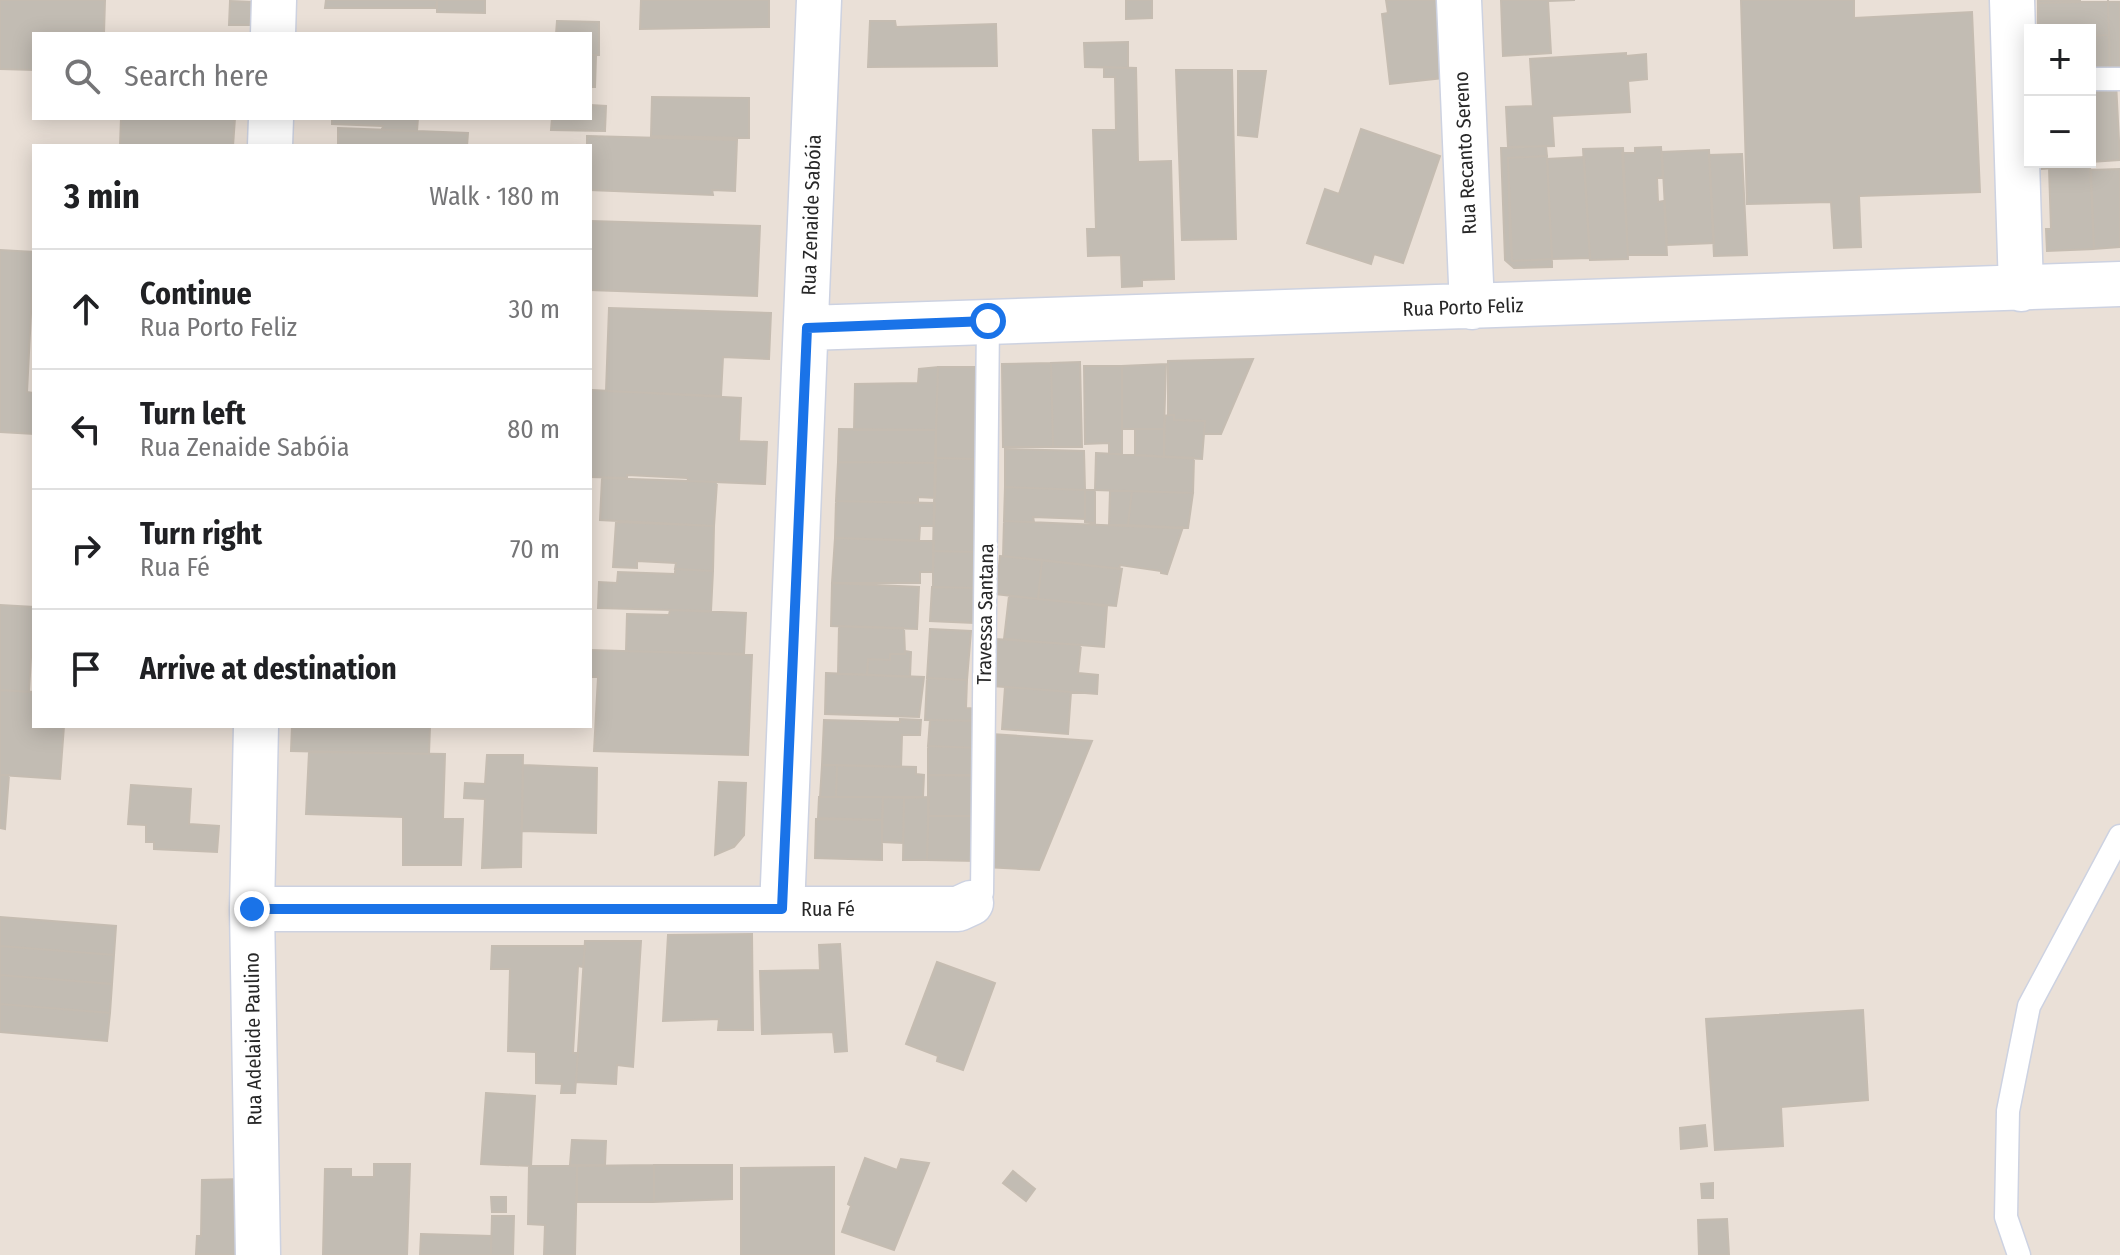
<!DOCTYPE html>
<html lang="en">
<head>
<meta charset="utf-8">
<style>
	:root { --surface:#fff; --page:#f2f2f2; --text:#202124; --muted:#757577; --line:#e0e0e0 }
	body { margin:0; font-family:"Fira Sans Condensed",sans-serif; background:var(--page); color:var(--text) }
	.controls { position:absolute; right:24px; top:24px; display:grid; overflow:hidden; border-radius:0px; box-shadow:0 4px 20px #0003 }
	.controls button { width:72px; height:72px; display:grid; place-items:center; padding:0; border:0; border-bottom:2px solid var(--line); background:var(--surface); color:var(--text); font:40px sans-serif }
	.stop { position:absolute; width:24px; height:24px; margin:-18px; border:6px solid #1a73e8; border-radius:50%; background:#fff }
	.stop.end { background:#1a73e8; border-color:#fff; box-shadow:0 2px 8px #0008 }
	.list { margin:0; padding:0; list-style:none }
	h2 { display:flex; justify-content:space-between; align-items:center; height:104px; margin:0; padding:0 32px; font-size:34px }
	h2 small { font-size:26px; font-weight:400; color:var(--muted) }
	.list li { display:grid; grid-template-columns:52px 1fr auto; gap:24px; align-items:center; box-sizing:border-box; height:120px; padding:0 32px; border-top:2px solid var(--line) }
	.list b { display:block; font-size:30px; white-space:nowrap }
	.list p { margin:0; font-size:26px; white-space:nowrap; color:var(--muted) }
	.list em { font-size:26px; font-style:normal; color:var(--muted) }
	.icon { flex:none; width:44px; height:44px; fill:none; stroke:currentColor; stroke-width:2; stroke-linecap:round; stroke-linejoin:round }
	.map { position:relative; flex:none; width:2120px; height:1255px; overflow:hidden }
	.search { position:absolute; background:var(--surface); box-shadow:0 4px 20px #0003; left:32px; top:32px; width:560px; height:88px; display:flex; align-items:center; gap:20px; box-sizing:border-box; padding:0 28px; border-radius:0px; color:var(--muted); font-size:30px }
	.panel { position:absolute; background:var(--surface); box-shadow:0 4px 20px #0003; left:32px; top:144px; width:560px; height:584px; border-radius:0px }
	.map>svg:first-child { display:block }
</style>
</head>
<body>
<div class="map">
<svg width="2120" height="1255" viewBox="0 0 2120 1255">
	<rect width="100%" height="100%" fill="#eae0d7"/>
	<path fill="#c2bcb3" stroke="#c5bcb1" stroke-width="2" d="M0,0H105L104,33L34,34V70L0,69Z
		M326,0H437L436,8H325Z
		M437,0H485V13L437,12Z
		M641,0H769V27L640,29Z
		M1126,0H1152V18L1126,19Z
		M1386,0H1443L1452,77L1390,84L1382,14L1388,13Z
		M1501,0H1575L1548,1L1551,53L1503,56Z
		M1741,0H1854V18L1972,12L1980,192L1859,196L1861,247L1834,248L1831,202L1747,204Z
		M2038,0H2080V2L2038,3Z
		M230,1L252,2L250,25H229Z
		M2108,1L2109,35L2090,36V30H2038V3Z
		M2108,1L2120,2V76L2110,71Z
		M557,21L599,22V55H590V34H556Z
		M870,21H895L896,27L996,24L997,66L868,67Z
		M2109,35L2110,71L2090,72V36Z
		M1128,42V68L1085,67L1084,43Z
		M1626,53V56L1646,54L1647,79L1628,81L1630,112L1552,116L1554,146L1508,147L1506,107L1533,106L1530,59Z
		M590,55H596L595,87H590Z
		M1104,67L1136,68L1138,162L1171,161L1174,279L1142,280V286L1122,287L1121,255L1088,256L1087,229H1096L1093,130H1116L1115,77H1104Z
		M1176,70H1232L1236,239L1182,240Z
		M1238,71H1266L1257,137L1238,135Z
		M2116,82L2120,160L2091,162L2090,83Z
		M652,97L749,98V138L651,136Z
		M590,105L606,106L605,131L551,130L552,118H590Z
		M121,118H235L233,146H120Z
		M332,118H418L417,131L382,130L383,126L332,124Z
		M338,128L468,133L467,146H338Z
		M1361,129L1440,156L1403,263L1374,254L1371,264L1307,243L1325,189L1339,194Z
		M2090,132L2092,165L2042,169V162H2090Z
		M587,136L737,140L735,191L712,190L713,195L590,190V146H587Z
		M1546,146L1547,156L1508,158L1510,237L1512,261L1552,259V267L1514,268L1505,260L1501,148Z
		M1661,147L1663,177L1657,178L1658,202L1664,201L1667,255H1628L1622,153H1635V148Z
		M1623,148L1628,259L1590,260L1583,149Z
		M1709,150L1714,243L1667,245L1662,152Z
		M1742,154L1747,255L1714,256L1709,155Z
		M1547,156L1552,259L1512,261L1508,158Z
		M1584,157L1590,258L1552,259L1547,159Z
		M2090,166L2094,249L2047,251L2046,229H2051L2049,168Z
		M2120,169V247L2094,249L2091,170Z
		M590,221L760,226L757,296L590,290Z
		M0,250L34,252V294H32L27,392L34,393V434L0,432Z
		M609,308L771,313L769,359L723,357L721,396L606,391Z
		M1253,359L1221,434H1204L1205,421L1174,420V415H1168V361Z
		M1080,362L1082,447H1053L1051,363Z
		M1051,363L1053,447H1003L1002,364Z
		M1166,364L1164,429H1122V366Z
		M1084,366H1122V454H1109V443L1085,444Z
		M938,367H979L977,459L935,458Z
		M938,367L936,430H854L855,384L918,383L919,369Z
		M592,390L741,398L739,441L767,442L765,484L689,481L687,478L627,475V478L590,477Z
		M1168,415H1174V420L1205,421L1202,459L1164,457L1165,416Z
		M839,429L936,430V463L838,462Z
		M1135,429H1164V457L1135,455Z
		M1005,449L1084,451L1085,490L1005,487Z
		M1096,453L1194,458L1193,493L1095,490Z
		M935,458L977,459L976,552L933,551Z
		M838,462L936,463L935,498L918,497V503L836,501Z
		M602,478L717,482L714,526L600,520Z
		M1005,487L1085,490V519L1033,517L1034,522L1004,521Z
		M1085,490H1095V523L1085,522Z
		M1110,491H1132L1128,525H1109Z
		M1132,491L1193,493L1188,528L1128,525Z
		M836,501L935,503L934,526H920L919,541L835,538Z
		M1004,521L1174,528L1183,527L1167,574L1161,573V571L1120,565L1119,569L1003,556Z
		M616,522L714,526L713,571L675,569L676,563L637,561V568L613,567Z
		M835,538L934,541L933,572H920V583H832Z
		M933,551L976,552L975,588L933,587Z
		M1000,556L1042,560L1038,599L996,594Z
		M1042,560L1122,569L1116,606L1038,599Z
		M675,569L713,571L711,611L598,608L599,582L617,583L618,572L675,574Z
		M832,583L919,587L917,629L831,626Z
		M932,587L975,588L974,623L930,621Z
		M1009,596L1107,606L1104,647L1004,639Z
		M0,605L34,607L29,692L0,690Z
		M670,610L746,613L744,654L626,651L627,614L669,615Z
		M839,626L904,628L905,654H890V660L868,659L867,675L838,674Z
		M930,629L971,631L967,680L927,678Z
		M995,639L1081,645L1078,673L1098,675L1097,694L993,686Z
		M590,650L752,655L748,755L594,751L598,677H590Z
		M905,651L911,652L910,677L867,675L868,659L890,660V654H905Z
		M826,673L924,677L919,717L825,714Z
		M927,678L967,680L966,708L980,709V721L925,720Z
		M1005,687L1071,692L1068,734L1002,729Z
		M0,690L34,692V726H64L60,779L0,775Z
		M900,719L921,720L920,735H902L901,767L822,765L824,720L900,722Z
		M930,720L980,721V748L928,746Z
		M292,726H430L429,754L291,751Z
		M991,734L1092,741L1039,870L985,867Z
		M928,746L980,748L979,775H928Z
		M309,752L445,754L443,819H463L461,865H403V817L306,814Z
		M487,755H523L521,867L482,868L485,799L464,798L465,783L485,784Z
		M523,765L597,768L596,833L522,831Z
		M822,765H837L836,797H820Z
		M837,765L916,767V774L924,775L923,797H836Z
		M0,775H9L5,829L0,828Z
		M928,775L978,776L977,816H928Z
		M719,782L746,783L744,835L734,847L715,855Z
		M131,785L191,789L189,824L219,826L217,852L154,849V842H146V825L128,824Z
		M819,797H883L882,820L818,818Z
		M883,797L904,798L903,843L882,842Z
		M929,797L927,860H903L904,798Z
		M928,816H977V861L927,860Z
		M816,819L882,820V860L815,858Z
		M0,917L116,926L114,955L0,946Z
		M752,934L753,1030H718L719,1019L663,1021L668,935Z
		M585,941H641L633,1067L617,1065L616,1084L576,1082Z
		M840,944L847,1051L835,1052L833,1032L762,1034L760,971L820,970L819,945Z
		M0,946L114,955L112,984L0,975Z
		M492,946H585L583,967L578,966L573,1053H578L575,1093H561L562,1084L536,1083V1052L508,1051L510,969H491Z
		M937,962L995,983L963,1070L937,1061L938,1056L906,1044Z
		M0,975L112,984L110,1013L0,1004Z
		M0,1004L110,1013L107,1041L0,1032Z
		M1863,1010L1868,1100L1781,1107L1783,1146L1715,1150L1706,1019Z
		M486,1093L535,1096L531,1166L481,1164Z
		M1705,1125L1707,1146L1681,1149L1680,1128Z
		M572,1140L606,1141L605,1165H570Z
		M865,1158L897,1170L901,1159L929,1163L894,1250L842,1232L851,1206L848,1204Z
		M374,1164H410L407,1255H323L325,1169H351V1177H374Z
		M654,1165V1202H577V1166Z
		M654,1165H732V1199L654,1202Z
		M529,1166H577L575,1255H544L545,1225L528,1224Z
		M834,1167V1255H741V1168Z
		M1013,1171L1035,1189L1026,1201L1003,1183Z
		M244,1179L242,1255L196,1254L197,1236H201L202,1180Z
		M1713,1183V1198H1702L1701,1184Z
		M491,1197H506V1212H492Z
		M492,1216H514L513,1255H491Z
		M1727,1219L1729,1255H1699L1698,1220Z
		M421,1234L491,1236V1255H420Z"/>
	<g fill="none" stroke-linecap="round" stroke-linejoin="round">
		<g stroke="#cdd2e1" stroke-width="25">
			<path id="lane" d="M2090,79H2120
				M971,903L982,893L988,321
				M2019,1255L2006,1217L2008,1111L2029,1006L2120,836"/>
		</g>
		<g stroke="#cdd2e1" stroke-width="47">
			<path id="street" d="M1459,0L1472,307
				M2012,0L2021,289
				M273,34L274,0
				M270,146L271,118
				M807,328L2120,284
				M256,726L252,909L258,1255
				M252,909H958L971,903
				M782,909L819,0"/>
		</g>
		<use href="#lane" stroke="#fff" stroke-width="22"/>
		<use href="#street" stroke="#fff" stroke-width="44"/>
	</g>
	<g fill="none" stroke-linecap="round" stroke-linejoin="round">
		<path stroke="#1a73e8" stroke-width="10" d="M252,909H782L807,328L988,321"/>
	</g>
	<g text-anchor="middle" dominant-baseline="central" stroke-width="8" stroke-linejoin="round" paint-order="stroke">
		<g font-size="20" fill="#272727" stroke="#fff">
			<text transform="translate(1465 153) rotate(-93)">Rua Recanto Sereno</text>
			<text transform="translate(811 215) rotate(-88)">Rua Zenaide Sabóia</text>
			<text transform="translate(1463 307) rotate(-2)">Rua Porto Feliz</text>
			<text transform="translate(985 614) rotate(-89)">Travessa Santana</text>
			<text x="828" y="909">Rua Fé</text>
			<text transform="translate(253 1039) rotate(-91)">Rua Adelaide Paulino</text>
		</g>
	</g>
</svg>
<div class="controls">
<button>+</button>
<button>−</button>
</div>
<div class="stop" style="left:988px;top:321px"></div>
<div class="stop end" style="left:252px;top:909px"></div>
<div class="search"><svg class="icon" aria-label="search" viewBox="0 0 24 24"><circle cx="10" cy="10" r="6"/><path d="M15 15l6 6"/></svg>Search here</div>
<section class="panel">
<h2>3 min<small>Walk · 180 m</small></h2>
<ul class="list">
<li><svg class="icon" aria-label="ahead" viewBox="0 0 24 24"><path d="M12 20V5M6 11l6-6 6 6"/></svg><div><b>Continue</b><p>Rua Porto Feliz</p></div><em>30 m</em></li>
<li><svg class="icon" aria-label="left" viewBox="0 0 24 24"><path d="M17 20v-9H6M10 6l-5 5 5 5"/></svg><div><b>Turn left</b><p>Rua Zenaide Sabóia</p></div><em>80 m</em></li>
<li><svg class="icon" aria-label="right" viewBox="0 0 24 24"><path d="M7 20v-9h11M14 6l5 5-5 5"/></svg><div><b>Turn right</b><p>Rua Fé</p></div><em>70 m</em></li>
<li><svg class="icon" aria-label="arrive" viewBox="0 0 24 24"><path d="M6 21V4h12l-3 4 3 4H6"/></svg><div><b>Arrive at destination</b></div></li>
</ul>
</section>
</div>
</body>
</html>
